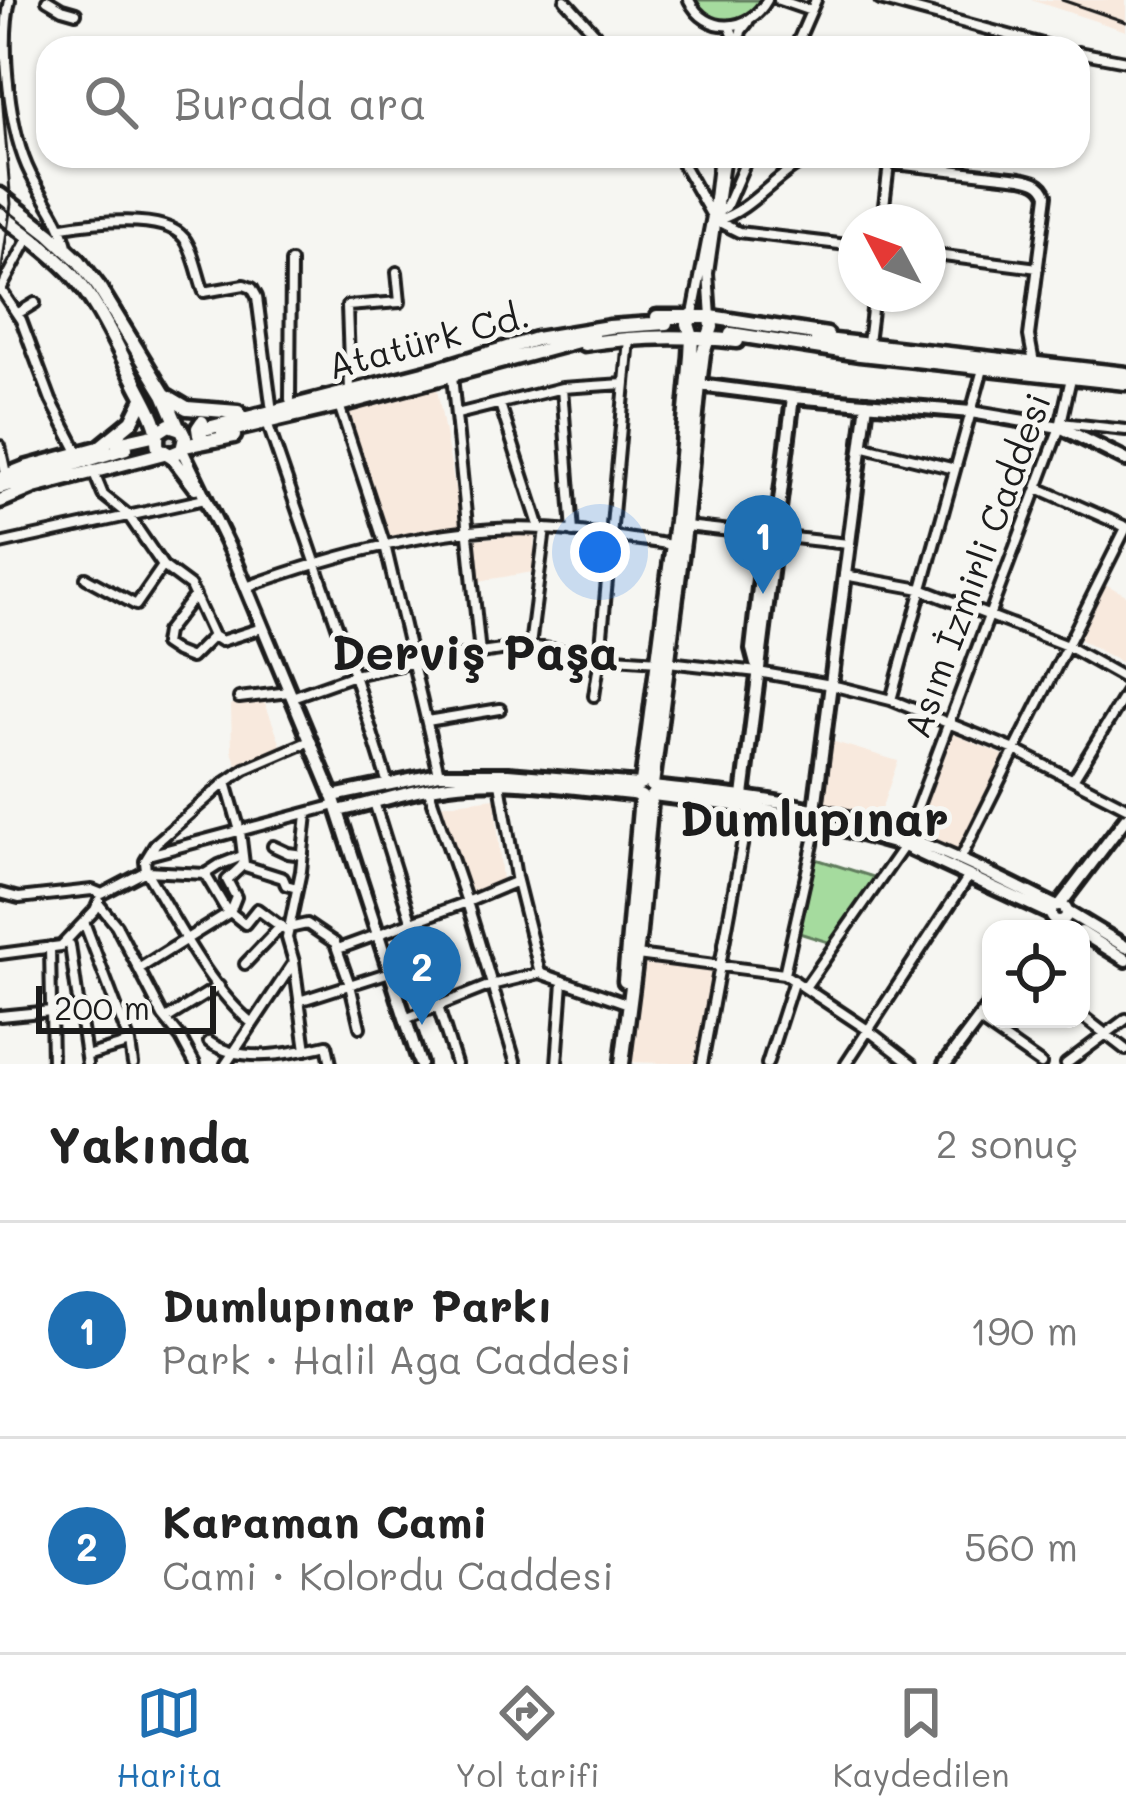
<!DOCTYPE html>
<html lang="tr">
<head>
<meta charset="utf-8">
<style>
	:root { --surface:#fff; --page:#f6f6f6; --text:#222; --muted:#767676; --line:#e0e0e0; --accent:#1f6fb2 }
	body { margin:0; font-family:Mali,sans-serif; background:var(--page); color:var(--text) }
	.controls { position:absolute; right:36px; bottom:36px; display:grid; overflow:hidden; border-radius:24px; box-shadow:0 3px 9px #0004 }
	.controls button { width:108px; height:108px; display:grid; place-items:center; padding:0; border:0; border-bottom:3px solid var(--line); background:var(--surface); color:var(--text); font:60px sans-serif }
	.compass { position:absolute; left:838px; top:204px; width:108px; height:108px; border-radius:50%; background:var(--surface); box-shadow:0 3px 9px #0004; rotate:311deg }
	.scale { position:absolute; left:36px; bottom:30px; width:180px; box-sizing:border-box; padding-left:12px; border:6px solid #1c1c1c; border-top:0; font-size:33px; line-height:42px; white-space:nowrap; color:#1c1c1c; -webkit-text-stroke:9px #f6f6f2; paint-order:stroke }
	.you { position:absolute; left:600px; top:552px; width:42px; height:42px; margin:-30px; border:9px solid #fff; border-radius:50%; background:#1a73e8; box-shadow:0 0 0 18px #1a73e833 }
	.badge { display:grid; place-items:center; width:78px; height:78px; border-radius:50%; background:var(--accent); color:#fff; font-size:39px; font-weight:700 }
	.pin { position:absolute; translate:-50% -99px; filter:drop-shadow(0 3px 6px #0008) }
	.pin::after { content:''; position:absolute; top:63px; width:42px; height:36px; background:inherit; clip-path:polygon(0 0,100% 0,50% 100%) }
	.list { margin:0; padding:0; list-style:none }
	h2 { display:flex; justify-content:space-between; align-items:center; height:156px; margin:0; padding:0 48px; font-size:51px }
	h2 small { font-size:39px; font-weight:400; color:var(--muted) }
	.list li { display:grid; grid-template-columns:78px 1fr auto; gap:36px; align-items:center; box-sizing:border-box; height:216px; padding:0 48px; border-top:3px solid var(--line) }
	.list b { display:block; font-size:45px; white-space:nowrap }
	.list p { margin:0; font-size:39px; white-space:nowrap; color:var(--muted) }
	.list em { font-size:39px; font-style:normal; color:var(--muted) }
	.icon { flex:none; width:66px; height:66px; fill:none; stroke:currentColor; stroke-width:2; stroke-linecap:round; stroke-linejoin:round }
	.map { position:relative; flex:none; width:1126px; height:1064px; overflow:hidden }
	.search { position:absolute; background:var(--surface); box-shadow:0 3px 9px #0004; left:36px; right:36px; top:36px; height:132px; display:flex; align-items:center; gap:30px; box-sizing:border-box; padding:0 42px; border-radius:36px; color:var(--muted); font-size:45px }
	.sheet { height:588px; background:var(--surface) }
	nav { display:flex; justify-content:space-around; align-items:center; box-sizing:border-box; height:168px; border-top:3px solid var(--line); background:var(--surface); font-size:33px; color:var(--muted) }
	nav a { display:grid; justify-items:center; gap:6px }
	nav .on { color:var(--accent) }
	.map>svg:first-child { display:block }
</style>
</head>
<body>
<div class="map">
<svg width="1126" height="1064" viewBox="0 0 1126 1064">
	<rect width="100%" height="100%" fill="#f6f6f2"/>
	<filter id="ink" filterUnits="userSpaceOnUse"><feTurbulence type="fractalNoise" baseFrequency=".00833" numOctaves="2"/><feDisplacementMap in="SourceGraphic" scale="24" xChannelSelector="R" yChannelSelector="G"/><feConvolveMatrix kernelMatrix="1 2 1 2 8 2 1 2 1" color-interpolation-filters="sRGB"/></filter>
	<g filter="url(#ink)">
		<path fill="#f8e9dd" d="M1031,0H1126V31Z
			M437,389L462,526L389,541L346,413Z
			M535,534L533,572L479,581L474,539Z
			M1105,584L1126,595V665L1079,639Z
			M264,700L282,748L237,765L232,752L231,704Z
			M951,733L1006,756L957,851L914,832Z
			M828,740L898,761L877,821L844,811L842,815L819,808Z
			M495,798L502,881L491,890L469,896L438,805Z
			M640,964L713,971L696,1064L629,1062Z"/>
		<path fill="#a5db9e" stroke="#607c5d" stroke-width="3" d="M694,0H760C743,29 712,28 694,0Z
			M816,859L877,878L831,943L799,933Z"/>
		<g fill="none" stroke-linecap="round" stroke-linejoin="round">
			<path stroke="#d5d5d2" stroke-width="12" stroke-dasharray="12 6" stroke-linecap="butt" d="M666,323L732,327
				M126,448L207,428"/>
			<g stroke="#1c1c1c" stroke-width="16">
				<path id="street" d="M10,0C0,45 9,132 31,175C45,201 62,221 68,250
					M47,0L62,9L76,13
					M565,0L608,48
					M689,0C706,35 749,33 767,0
					M779,0L811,11
					M880,0L1057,48
					M730,27L733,35L731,48
					M738,48L741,31L748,22
					M795,48L816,0
					M1078,52L1126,61
					M678,156L712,216L726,207L748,156
					M823,156L1021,178C1032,180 1043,182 1047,195L1029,336L1034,363
					M718,220C755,209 778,169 816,156
					M717,221L739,232L856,246
					M882,222L889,164
					M63,227C91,222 164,213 184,238C194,251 198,276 204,292L244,285L252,288L257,297L271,404
					M928,254L1038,268
					M1,290L21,320L51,400L78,452
					M0,291L29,237
					M17,314L35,303
					M693,314L712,216L719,156
					M711,317L708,273L725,156
					M868,343L874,294
					M452,376L480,654
					M562,388L573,532
					M350,391L347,306L400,302L397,272
					M290,399L291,262
					M500,404L540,528
					M339,405L385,545L439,774
					M457,414L562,388L624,384
					M1061,423L1126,430
					M269,428L354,675L388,784
					M0,446L6,474
					M861,446L955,469
					M94,473L103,495L128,515L163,566L190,586L213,636
					M1038,488L1126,527
					M686,526L848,544
					M0,544L205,499
					M844,575L921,589L1067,646L1126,679
					M86,578L136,605L163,566
					M246,587C334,555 450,523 544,529C588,531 630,539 673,545
					M195,595L166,632L164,644L176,652L191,658L213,636
					M213,636L221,641L262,628
					M530,646L545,529
					M668,662L758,672L831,685L891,700L1015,750L1126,807
					M594,696L600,657L629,339
					M292,697L354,675L415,662L530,646L600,657L659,661
					M239,698L289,692
					M891,700L983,369
					M427,721L500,709
					M1074,778L1126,693
					M500,783L516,877L540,973
					M428,788L467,902L516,1064
					M374,802L456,1064
					M906,837L1060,427L1071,378
					M273,846L288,853L303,855
					M152,854L336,805
					M961,858L1126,528
					M242,865L283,878L286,885L297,888
					M146,871L145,861L156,843L226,782L245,769L310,741
					M147,873C174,918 211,991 252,1023
					M205,874L228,913
					M0,893L19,898L92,890L102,894L146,871L205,874L219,865L242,856
					M98,903L116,925L163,1016L181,1038L195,1064
					M230,912L245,924L257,909L288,932
					M84,922L130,1043L133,1064
					M289,928L307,924L335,943L350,985L360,1027
					M70,945L87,1064
					M50,947L52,1064
					M338,949L467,902L517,881
					M0,954L61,946L95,910L99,901
					M637,955L784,974L868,1030L912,1064
					M294,962L306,1050
					M245,964L281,926
					M140,968L230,912L236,897L227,880L244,864L240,831L226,782
					M784,974L818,822
					M806,986L904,846
					M299,1001L390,972
					M1081,1015L1126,1050
					M0,1016L51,1011
					M166,1019L219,986
					M405,1019L491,985L540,973L623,1002
					M978,1020L1041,1064
					M209,1042C241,1064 289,1054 327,1045L331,1064
					M86,1056L130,1043
					M226,1064L294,962L287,938L301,871L307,814
					M557,1064L563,982
					M702,1064L749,807
					M767,1064L794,980
					M846,1064L969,876
					M1066,1064L1126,1019"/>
			</g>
			<g stroke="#1c1c1c" stroke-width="20">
				<path id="secondary" d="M699,385L793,397L971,412L1060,427L1126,460
					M182,450L234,558L333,796L420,1064
					M170,455L195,488
					M756,664L752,649L764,543L775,536
					M653,787C706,793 759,797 812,809C898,828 977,866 1055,906
					M653,795L749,807L818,822L904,846L1051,914
					M333,796L439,774H508L640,785
					M743,796L793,397
					M815,809L867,403
					M338,811C375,803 411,790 449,785C512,777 577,789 639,795
					M1060,905L1126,818
					M1051 913a8 8 0 1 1 16 0a8 8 0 1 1-16 0Z
					M1066,911L1126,947
					M1081,932L1126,960
					M945,1064L991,1003"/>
			</g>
			<g stroke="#1c1c1c" stroke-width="21">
				<path id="primary" d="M0,195L50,234L79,261L98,286L164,394L178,427
					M0,214C24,233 51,251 72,274C99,305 115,343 134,379C140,392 156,418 157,431C158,437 156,443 158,448L170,455L182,450L185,437L181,429L169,425L158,432
					M657,317H711L827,335
					M731,334L860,354L1126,383
					M817,339L1126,374
					M584,344C635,336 685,335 737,341
					M165,395L187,408L238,412
					M202,422L198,428L199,435L205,441
					M208,428L435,370L536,339L609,327L666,323
					M223,432L339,405L593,337
					M117,443L157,434
					M184,446L234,436
					M0,478L25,468L99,448L132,421L143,399
					M0,487L126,448
					M0,501L34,487L164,453
					M642,783L676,521L691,356L692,337L688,324L692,315
					M652,785L685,526L699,385L703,353L712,327L711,317
					M625,981L641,797
					M622,1064L639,932L651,797"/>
			</g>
			<use href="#street" stroke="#f6f6f2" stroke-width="8"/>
			<use href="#secondary" stroke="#f6f6f2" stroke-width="10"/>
			<use href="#primary" stroke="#f6f6f2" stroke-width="12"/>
			<path stroke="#1c1c1c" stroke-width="3" d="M1062,0L1126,22
				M0,19L3,0
				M0,70L11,204L0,281"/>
		</g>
	</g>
	<g text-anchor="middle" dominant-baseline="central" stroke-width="10" stroke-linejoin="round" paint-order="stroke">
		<g font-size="36" fill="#1c1c1c" stroke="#f6f6f2">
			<text transform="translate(428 339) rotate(-15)">Atatürk Cd.</text>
			<text transform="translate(976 565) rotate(-70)">Asım İzmirli Caddesi</text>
		</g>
		<g font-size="48" font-weight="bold" fill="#1c1c1c" stroke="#f6f6f2">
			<text x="475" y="651">Derviş Paşa</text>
			<text x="814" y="817">Dumlupınar</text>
		</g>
	</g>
</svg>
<div class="controls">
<button><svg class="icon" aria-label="locate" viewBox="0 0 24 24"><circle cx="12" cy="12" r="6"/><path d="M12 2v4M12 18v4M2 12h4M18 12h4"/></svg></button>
</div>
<svg class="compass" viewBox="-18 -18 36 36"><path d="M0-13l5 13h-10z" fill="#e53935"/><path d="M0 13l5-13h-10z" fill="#767676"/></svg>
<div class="scale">200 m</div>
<div class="you"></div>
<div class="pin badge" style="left:763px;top:594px">1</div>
<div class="pin badge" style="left:422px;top:1025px">2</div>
<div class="search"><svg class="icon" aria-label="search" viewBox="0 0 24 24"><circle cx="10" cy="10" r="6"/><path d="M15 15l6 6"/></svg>Burada ara</div>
</div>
<section class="sheet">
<h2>Yakında<small>2 sonuç</small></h2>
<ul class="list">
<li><span class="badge">1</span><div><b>Dumlupınar Parkı</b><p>Park · Halil Aga Caddesi</p></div><em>190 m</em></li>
<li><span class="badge">2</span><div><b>Karaman Cami</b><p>Cami · Kolordu Caddesi</p></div><em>560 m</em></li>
</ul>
</section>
<nav>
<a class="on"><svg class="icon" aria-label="map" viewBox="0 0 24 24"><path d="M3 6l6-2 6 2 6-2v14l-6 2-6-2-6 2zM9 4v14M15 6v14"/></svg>Harita</a>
<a><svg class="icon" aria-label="directions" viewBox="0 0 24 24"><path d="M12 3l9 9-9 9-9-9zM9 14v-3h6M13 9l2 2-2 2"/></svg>Yol tarifi</a>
<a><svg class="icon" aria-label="saved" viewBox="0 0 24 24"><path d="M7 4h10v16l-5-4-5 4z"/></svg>Kaydedilen</a>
</nav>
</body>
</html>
